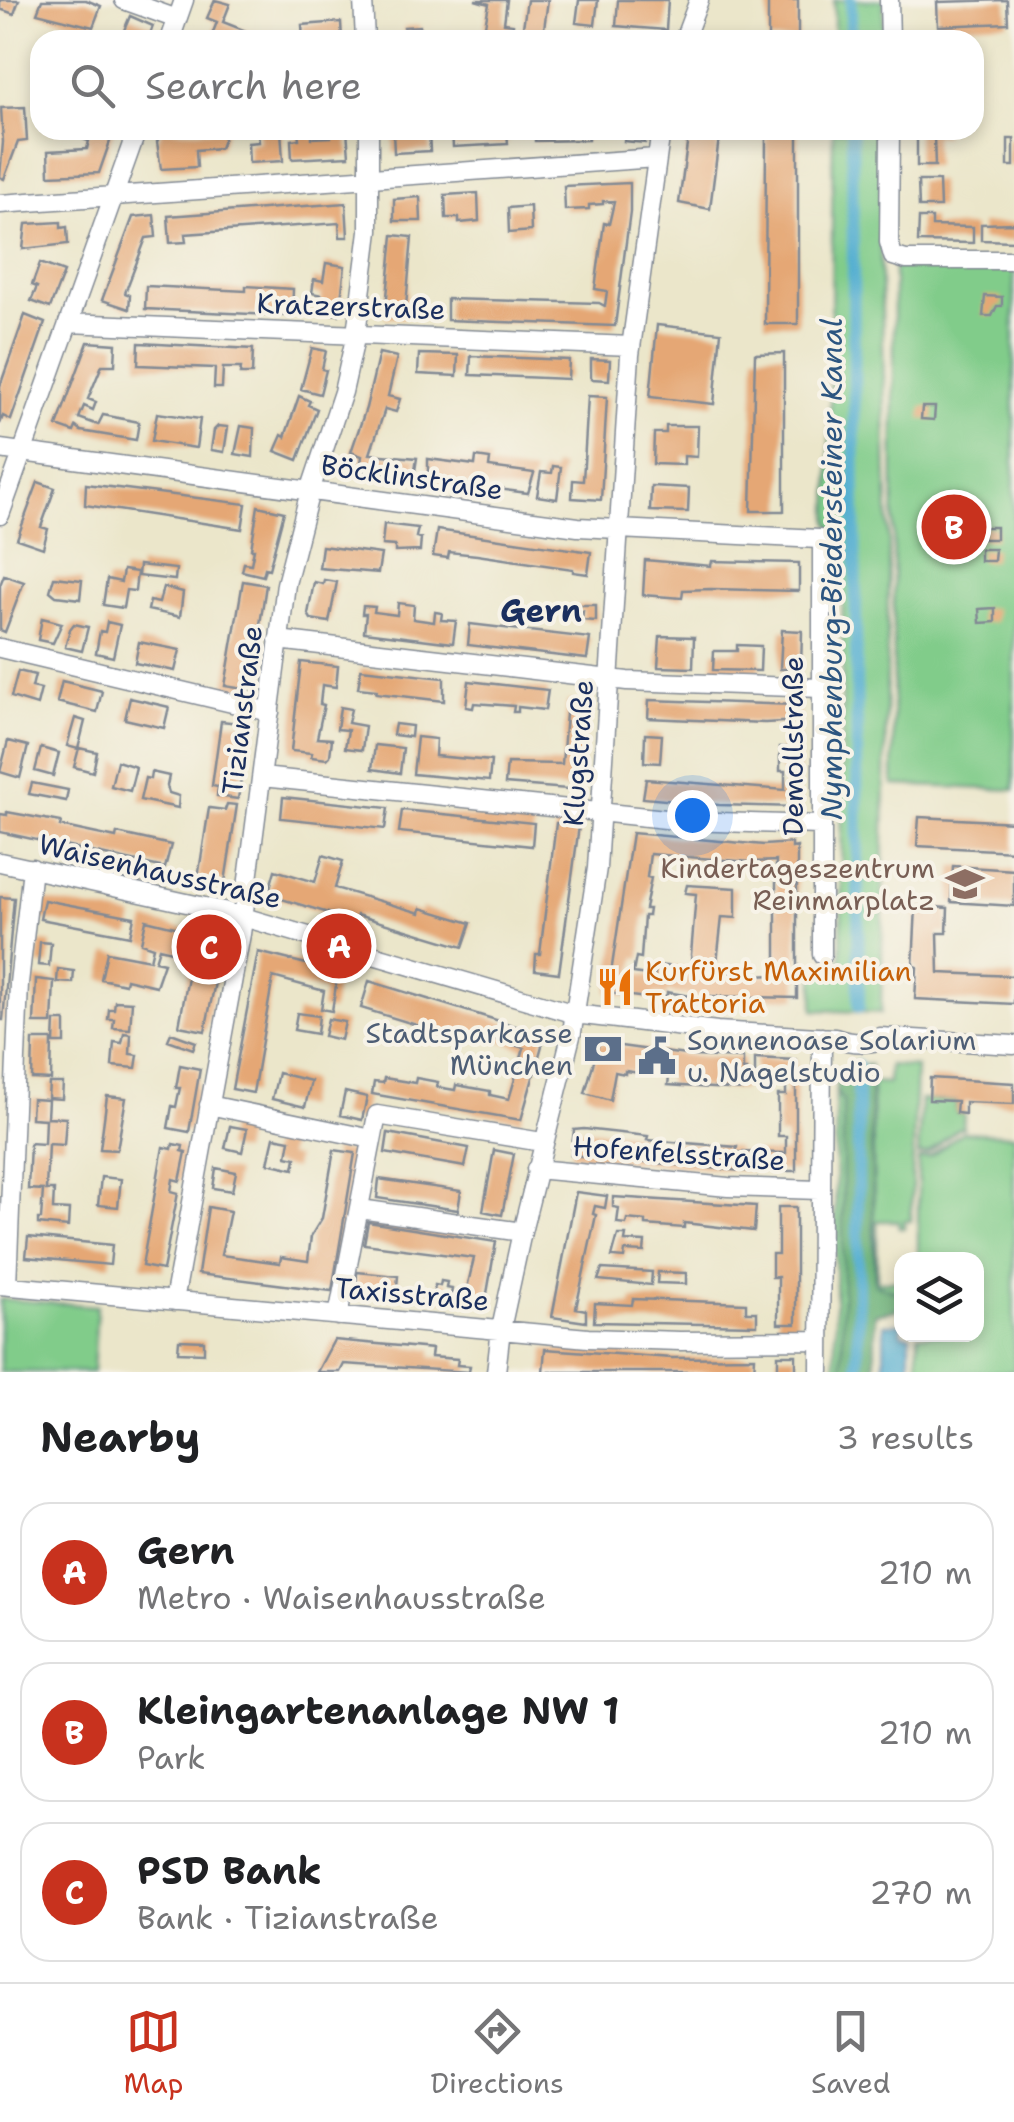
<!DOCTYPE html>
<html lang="en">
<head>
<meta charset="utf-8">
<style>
	:root { --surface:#fff; --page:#f2f2f2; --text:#202124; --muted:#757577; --line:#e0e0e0; --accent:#c8321e }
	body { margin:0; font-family:"Shantell Sans",sans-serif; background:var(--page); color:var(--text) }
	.controls { position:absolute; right:30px; bottom:30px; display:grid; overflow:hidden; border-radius:20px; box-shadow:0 5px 15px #0003 }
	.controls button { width:90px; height:90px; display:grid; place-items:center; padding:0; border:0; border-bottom:2px solid var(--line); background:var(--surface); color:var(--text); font:50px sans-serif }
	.you { position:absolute; left:692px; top:815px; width:35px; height:35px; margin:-25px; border:8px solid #fff; border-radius:50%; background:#1a73e8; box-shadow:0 0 0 15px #1a73e833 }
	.badge { display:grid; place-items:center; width:65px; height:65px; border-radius:50%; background:var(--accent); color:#fff; font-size:32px; font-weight:700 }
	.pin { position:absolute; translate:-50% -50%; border:5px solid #fff; box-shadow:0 2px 10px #0006 }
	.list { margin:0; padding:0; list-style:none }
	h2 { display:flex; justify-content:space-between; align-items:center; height:130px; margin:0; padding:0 40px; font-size:42px }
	h2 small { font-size:32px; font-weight:400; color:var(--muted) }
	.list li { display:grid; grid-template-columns:65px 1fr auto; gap:30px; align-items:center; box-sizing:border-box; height:140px; margin:0 20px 20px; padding:0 20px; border:2px solid var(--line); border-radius:30px }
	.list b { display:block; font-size:38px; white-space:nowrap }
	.list p { margin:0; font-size:32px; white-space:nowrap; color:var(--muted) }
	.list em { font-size:32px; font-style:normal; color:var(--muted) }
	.icon { flex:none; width:55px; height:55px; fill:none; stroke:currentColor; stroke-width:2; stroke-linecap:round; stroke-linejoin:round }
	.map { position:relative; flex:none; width:1014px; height:1372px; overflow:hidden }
	.search { position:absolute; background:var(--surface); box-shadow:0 5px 15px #0003; left:30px; right:30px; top:30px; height:110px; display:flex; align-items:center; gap:25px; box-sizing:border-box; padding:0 35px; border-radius:30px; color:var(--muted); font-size:38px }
	.sheet { height:610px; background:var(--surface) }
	nav { display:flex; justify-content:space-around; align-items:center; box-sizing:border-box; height:140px; border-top:2px solid var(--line); background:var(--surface); font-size:28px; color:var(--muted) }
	nav a { display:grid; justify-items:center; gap:5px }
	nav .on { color:var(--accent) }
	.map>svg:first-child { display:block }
</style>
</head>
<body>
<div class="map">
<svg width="1014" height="1372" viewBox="0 0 1014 1372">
	<rect width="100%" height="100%" fill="#f7f3e8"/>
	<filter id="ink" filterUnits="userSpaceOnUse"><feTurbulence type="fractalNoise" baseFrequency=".01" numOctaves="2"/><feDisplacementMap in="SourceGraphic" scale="20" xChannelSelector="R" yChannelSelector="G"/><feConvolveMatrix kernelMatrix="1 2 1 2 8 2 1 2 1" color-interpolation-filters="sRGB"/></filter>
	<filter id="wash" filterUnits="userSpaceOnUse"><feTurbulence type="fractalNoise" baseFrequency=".0048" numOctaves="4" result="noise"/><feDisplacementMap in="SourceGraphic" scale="40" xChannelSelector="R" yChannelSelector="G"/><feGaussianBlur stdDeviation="2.25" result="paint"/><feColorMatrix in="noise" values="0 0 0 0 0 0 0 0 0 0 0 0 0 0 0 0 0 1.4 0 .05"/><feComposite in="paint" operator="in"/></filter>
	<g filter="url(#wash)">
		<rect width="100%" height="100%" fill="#ebe6ca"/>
		<path fill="#81cc8a" stroke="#4e7e74" stroke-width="2.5" d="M834,0H884L883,40H834Z
			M833,130H882L880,249L889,543L881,1013L814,1010V968H841L843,546L829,523Z
			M894,267L1014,268V790L893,785Z
			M889,1065L916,1067L911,1221H904V1228H899L898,1221H877V1281H901V1293L875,1284L872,1082L888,1083Z
			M836,1092L843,1101V1372H835Z
			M921,1100L956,1102V1113L964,1114L963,1128H959L928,1154L918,1155Z
			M962,1132L1014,1135V1372H918V1335L976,1334V1260L918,1259V1159L930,1157Z
			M0,1299L97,1306L93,1372H0Z"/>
		<path fill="#68b076" stroke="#42706a" stroke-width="2.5" d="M849,1065H870L875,1284L901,1293V1303L896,1310L875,1314V1372H842L843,1101L836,1092L837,1079H846Z"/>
		<path fill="#52aed0" stroke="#366e97" stroke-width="2.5" d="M884,1324H901L902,1334L910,1335V1372H884Z"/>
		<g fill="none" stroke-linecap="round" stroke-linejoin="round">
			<path stroke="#52aed0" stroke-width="12" d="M851,0V40
				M852,130L859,1007
				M858,1066V1372"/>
		</g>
		<g id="blocks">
			<path fill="#e5a775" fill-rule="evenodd" d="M0,0H19L14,14L0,9Z
				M42,0H86L101,6L93,27L37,13Z
				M215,0L230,4L223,22L251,33L250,36L261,40H210L217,22L207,18Z
				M475,0H507L504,23L513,24L512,35L484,31L489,4Z
				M527,0H548L543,36L522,34Z
				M579,0H598L595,25L576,23Z
				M618,0H668L666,30L616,26Z
				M768,0H798V40H768Z
				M1007,0L1008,23L938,26L937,2Z
				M130,16L153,26L148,40H120Z
				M341,22L342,40H303L302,25Z
				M420,26L421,40H405L404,27Z
				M25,107L27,141L18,142L4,179L0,177L3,142L1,108Z
				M89,130H114L99,173L49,175L48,151L87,149L89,141L85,140Z
				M162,130L195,131L227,130L220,148L196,150L197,167L161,169L157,142Z
				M258,130H281L283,161L249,163L248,143L259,142Z
				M298,130H312V138L331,137L330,130H347L349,156L292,159L291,140L299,139Z
				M406,130H429L430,151L394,153L393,131Z
				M452,130H507L508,144L453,147Z
				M535,130H588V140L535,141Z
				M625,130H646L645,143L624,141Z
				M689,130H720L710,209L679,203Z
				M766,130H798V324H765Z
				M917,130H944V136H934L935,166H917Z
				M1008,139H1014V166H1008Z
				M918,181H939L940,207H919Z
				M630,183V212L615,326L447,320V299L599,303L605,306L607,291L595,289L604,223L609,224L614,202L603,201V204L589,205V209L565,210L564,186Z
				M478,193L479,221L459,223V218H446L445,195Z
				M420,197L421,221H394V199Z
				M346,203L348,237H340L339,223L185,234L186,242L170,243L168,216Z
				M530,206L531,231L509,233L508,208Z
				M154,215L156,237L146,238L125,293L130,295L129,309L102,300L133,217Z
				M919,218H932V226L973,227V243L918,242Z
				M61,222V228L67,227L68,244L23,249L26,224Z
				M1014,223V241L981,240V224Z
				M393,235L412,237L405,318L385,317Z
				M40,263L64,272L50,308L31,301L37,287L32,285Z
				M326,263L345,266L339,315L319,313L322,295L312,293L314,279L323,281Z
				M146,286L246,291V286L293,289L292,316L145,309Z
				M985,296L1002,297V306H997L992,316H983Z
				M25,315L45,323L11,420L3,416L0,424V386Z
				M657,325L721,332L714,404L650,397Z
				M88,342L116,344L115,365H102L88,399L96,402L93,410L84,406L79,418L98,425L103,415L139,422L136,440L81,431L76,427L74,432L57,426Z
				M139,343L253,349L252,374H240L241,368H223L222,388H214L215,368L138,365Z
				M312,348L326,351L322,369L326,370L320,394L301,389Z
				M379,353L397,357L388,396L400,399L396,412L385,409L370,454L417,458L414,477L360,470L362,456L351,452L366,408Z
				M784,353V511H751L755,354Z
				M419,354L458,355L457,376L418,374Z
				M471,356L569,360L568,379L470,375Z
				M591,359L610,360L609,380L591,379Z
				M299,396L310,401L308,405L317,409L298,460L275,451L282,435L285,437Z
				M588,396L607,397L601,500L572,498L573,480L583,481Z
				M922,407H935L934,420L921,419Z
				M157,413L200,419L196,448L152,441Z
				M218,426L228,427L224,452L211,450L214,430Z
				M241,426L254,428L253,457L235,454Z
				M666,426H698L697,457L684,456V465L653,464L654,433H666Z
				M476,457L490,459L489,467L534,473L528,493L428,480V459L475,465Z
				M553,466L561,467L557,499L537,496L541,472L552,473Z
				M38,482L55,488L41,527L48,529L43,548L17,539Z
				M86,484L246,504L242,529L85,505Z
				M651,486L689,488L688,512L650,511Z
				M258,506L284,512L269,569L265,568L263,576L242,571L244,563L251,564L254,549H251Z
				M384,524L418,528L416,537L421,538L420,551L395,552V546L382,545Z
				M983,527H996V539H982Z
				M437,530L591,552L588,574L573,572V569L477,555L449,552L448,558L433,556Z
				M322,546L381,554L378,573L319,568Z
				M980,549H995L994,561H980Z
				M645,560L711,566L712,561L799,563V591L711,589L683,590L682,598L643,595Z
				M139,565L176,569L175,580L138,576Z
				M123,570L137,572L135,591L126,590L123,608L103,605L107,579L121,582Z
				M4,575L24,582L5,632L0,630V585Z
				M54,577L82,580L80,599L56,596L50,591Z
				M324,580L337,582L329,622L311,619L308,614L314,582L323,584Z
				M243,581L266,585L250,690L225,686Z
				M163,587L183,592L180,617L148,610L150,601L159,603Z
				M398,603L414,605L413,619L434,622L435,612L442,613L441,620L456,621L453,643L364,632L366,614H362L363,606L375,607L374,612L397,615Z
				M578,605H596V621L582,620L583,611H578Z
				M995,608V622L980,623L979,609Z
				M42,618L62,623L53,643L38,640Z
				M107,622L120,625L113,657L96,653L100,631L105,632Z
				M74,624L88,627L82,651L65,647L70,629Z
				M470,624L590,638L587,659L468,645Z
				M782,630L802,631L801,669H780Z
				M660,636L694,637L693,668L658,667Z
				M139,642L180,650L175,671L135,663Z
				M737,645L761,646L760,671L713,670L714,651H737Z
				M301,662L338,666L336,687L322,685L320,704L324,705L317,738L332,739L330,756L327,759L311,757L312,753L291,751Z
				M361,669L444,678V701L376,693L377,690L358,688Z
				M18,671L35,675L32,687L41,689L37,705L11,697Z
				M62,681L102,691L97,712L57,702Z
				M469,681L548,690L545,710L518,707V712H513L514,706L474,703L473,708L466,707Z
				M130,698L169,707L164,728L125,719Z
				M649,700L798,705V721L765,723L648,718Z
				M567,701L587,703L580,790L505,784L507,763L562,764Z
				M340,707L351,709L348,723L365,726L362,750L345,748L348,730L337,729Z
				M75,718L85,721L78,749L67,746Z
				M221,721L249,724L238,799L217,796L218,787L212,786Z
				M395,724L412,726L411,737L393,735Z
				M645,734L662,735L660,763L644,762Z
				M417,737L436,739L435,756L491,761L489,781L413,774Z
				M8,741L28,746L20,778L0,772Z
				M375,745L403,748L400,773L372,769Z
				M780,747L798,748L797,807L719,805L643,798L646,779L785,790V771H780Z
				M41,748L59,753L53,776L35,771Z
				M79,748L97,752L93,772L74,767Z
				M117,761L136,767L130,791L111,786Z
				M151,772L169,776L167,786L169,793L179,796L178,808L140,800L145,778L150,779Z
				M32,783L68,790L66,801L29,794Z
				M283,797L388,808L385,829L281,818Z
				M227,804L237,805L225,882L198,878L209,808L225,810Z
				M402,810L534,823L532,846L399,832Z
				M7,812L61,822L60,826L116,838L117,833L171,845L165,868L0,832V814L7,815Z
				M919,817L1014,822V851L917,846Z
				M556,823L579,826L559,973L535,970L536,954H540Z
				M632,833L764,845L792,843V848L797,847V998L707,996V999L667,992V996L654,994V999L608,993ZM650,854L751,862L776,861V975L732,977V972L716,971L722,917L736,918V888L687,885L685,893L696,894L691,955L694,969L657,965L654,976L633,973L636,957L641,958L644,916H648L649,909H645L651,878L647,877Z
				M323,855L343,861L335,888L420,913L421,908L471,923L463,947L357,915L355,921L268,895L275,870L315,882Z
				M953,866L1014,870V906L951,902Z
				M0,897L14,898L3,1020H0Z
				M44,900L134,917L130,936L40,919Z
				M916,906L948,908L947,933H938L939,973L1014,976V1004L915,999L917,967L913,966Z
				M146,920L224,939L205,1031L179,1026L192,956L159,948L155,961L164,963L156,986L126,979L125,984L101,979L107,952L150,960L153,947L141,943Z
				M40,942L51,943L49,966L38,965Z
				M258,952L338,972L332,1011L321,1009L324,991L273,977L253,1093L232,1089Z
				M58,969L74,971L73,983L57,982Z
				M36,979L54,981L52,1023H34Z
				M369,981L545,1035L521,1120L372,1094L374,1082L383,1083L384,1078L415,1083L416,1078L438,1082L437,1087L455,1090L456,1085L490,1091V1095L509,1099L524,1048L478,1034L475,1043L361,1008Z
				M115,1001L132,1002L130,1029L113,1028L114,1019H108L109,1009H114Z
				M297,1013L319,1016L317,1034L294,1030Z
				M328,1019L345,1022L341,1040L324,1036Z
				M55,1021H65V1043H54Z
				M124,1033L131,1034L130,1054L138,1055L136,1068L112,1066L114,1042L122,1043Z
				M171,1033L196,1042L193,1049L168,1040Z
				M33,1040H52L51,1080L32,1079Z
				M599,1043L693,1056L743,1058V1070H746L742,1090L668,1085L669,1077L625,1071V1074L615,1072L610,1100L585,1093Z
				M755,1058L796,1060V1171H742L571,1155L574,1130L584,1129L648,1136L647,1140L737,1147L736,1152L786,1153V1136H778V1095H786V1077L755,1076Z
				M180,1065L200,1069L189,1132L168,1128L172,1106L176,1107L178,1097L180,1088H176Z
				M278,1073L311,1081L305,1107L272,1099Z
				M930,1078L1014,1083V1104L965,1102V1114L956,1113L957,1101L929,1100Z
				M49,1083H63L62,1099L48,1098Z
				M345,1092L367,1097L362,1120L340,1115Z
				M107,1096L126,1098L117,1150L100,1149Z
				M32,1099L48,1100L47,1117L66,1118L64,1145L48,1144L46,1190H54L53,1209L69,1210L68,1227L38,1224V1219H41L43,1190L28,1189L30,1143L44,1144L45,1119L31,1118Z
				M230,1126L247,1129L242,1152L225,1148Z
				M388,1133L469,1148L465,1167L385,1153Z
				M274,1137L290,1140L287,1156L296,1158L294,1169L268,1163Z
				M173,1144L183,1146L182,1151L186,1152L180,1181L173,1179L171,1191L178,1193L163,1270L142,1266L163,1147L172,1149Z
				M334,1150L355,1153L332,1291L198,1274L208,1207L230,1211L221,1255L280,1263L281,1257L308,1261L311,1236L322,1218Z
				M494,1150L514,1154L502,1215L483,1211Z
				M216,1168L236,1172L232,1191L213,1188Z
				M101,1177L121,1179L118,1207L98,1205Z
				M379,1179L461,1191L458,1210L377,1198Z
				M576,1192L607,1196L605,1208L595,1206L593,1214L596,1215L576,1308L586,1310V1322L552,1317Z
				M613,1197L756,1206L754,1231L684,1223V1228L646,1225V1221L627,1219L626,1224L617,1223L619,1208L613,1207Z
				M778,1207H796V1324H778V1277H772V1254H778Z
				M368,1222L496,1242L485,1305L464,1301L474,1258L364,1244Z
				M618,1235H626L625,1241L645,1242L644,1252L625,1251L624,1258L612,1257Z
				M28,1237L112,1245L110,1265L26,1257Z
				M602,1269L652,1272L651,1285L598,1280Z
				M357,1272L398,1276L396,1296L356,1292Z
				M658,1272L686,1273V1284L657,1283Z
				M441,1281L447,1282L446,1288L452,1289L450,1300L433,1298L435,1285L440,1286Z
				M633,1299L746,1303V1312H757V1325L594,1322L595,1303L632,1305Z
				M179,1340L204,1341V1353L178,1352Z
				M334,1340L432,1349L431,1357L458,1359L457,1365L470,1366L469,1372L344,1364L340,1372H317Z
				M545,1349L672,1358L755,1357L754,1372H543Z
				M778,1355H796V1372H778Z"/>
		</g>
	</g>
	<g filter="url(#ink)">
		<use href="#blocks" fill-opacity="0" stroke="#838a94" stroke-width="2.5"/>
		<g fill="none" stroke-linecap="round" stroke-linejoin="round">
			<g stroke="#838a94" stroke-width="21">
				<path id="minor" d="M124,0L177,19
					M363,0L365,40
					M889,0L890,40
					M170,40L184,0
					M684,40L699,0
					M890,130L889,242L893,256L906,260H1014
					M0,204L656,158
					M68,323L631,346
					M0,449L578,527L819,539L822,543V955
					M0,515L137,130
					M278,640L627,681L821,688
					M0,648L270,712
					M262,777L685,821L820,825
					M0,862L223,911L575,1014L717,1031L835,1038C853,1044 868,1044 887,1039
					M880,1037L1014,1045
					M209,1105L372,1139
					M536,1169L728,1187L819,1190
					M360,1209L522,1232
					M0,1285L588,1338L680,1341L820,1340
					M7,1285L19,983L32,868
					M174,1301L241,934L286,584L310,491L343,392L356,334L369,231V130
					M338,1316L377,1115L542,1142
					M496,1372L501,1329L522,1232L572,1032L597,868L630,355L661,130
					M820,1372L822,1037"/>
			</g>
			<use href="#minor" stroke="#fff" stroke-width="18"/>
		</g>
	</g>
	<defs>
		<g id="school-bare" transform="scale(3)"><path d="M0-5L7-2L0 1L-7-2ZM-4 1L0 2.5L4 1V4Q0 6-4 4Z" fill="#8d6e63" stroke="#f7f3e8" stroke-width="2.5" paint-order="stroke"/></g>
		<g id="restaurant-bare" transform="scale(3)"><path d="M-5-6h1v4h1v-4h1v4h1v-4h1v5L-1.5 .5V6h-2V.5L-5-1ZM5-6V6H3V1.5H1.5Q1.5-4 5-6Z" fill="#e8710a" stroke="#f7f3e8" stroke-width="2.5" paint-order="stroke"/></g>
		<g id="bank-bare" transform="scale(3)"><path d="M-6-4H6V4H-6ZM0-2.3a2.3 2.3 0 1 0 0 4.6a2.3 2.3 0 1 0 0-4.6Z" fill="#5c6f8a" stroke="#f7f3e8" stroke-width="2.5" paint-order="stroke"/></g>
		<g id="civic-bare" transform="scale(3)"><path d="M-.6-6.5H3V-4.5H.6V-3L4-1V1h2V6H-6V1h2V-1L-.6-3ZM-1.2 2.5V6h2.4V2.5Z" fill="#5c6f8a" stroke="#f7f3e8" stroke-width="2.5" paint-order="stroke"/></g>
	</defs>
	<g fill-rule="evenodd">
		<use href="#school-bare" x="965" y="884"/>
		<use href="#restaurant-bare" x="615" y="987"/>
		<use href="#bank-bare" x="603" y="1049"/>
		<use href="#civic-bare" x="657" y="1056"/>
	</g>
	<g text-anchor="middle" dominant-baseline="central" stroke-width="8" stroke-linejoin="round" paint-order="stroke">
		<g font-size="28" fill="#1b2f5e" stroke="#f7f3e8">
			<text transform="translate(351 306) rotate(2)">Kratzerstraße</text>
			<text transform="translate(412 477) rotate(8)">Böcklinstraße</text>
			<text transform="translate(242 710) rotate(-83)">Tizianstraße</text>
			<text transform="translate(793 746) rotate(-90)">Demollstraße</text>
			<text transform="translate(578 753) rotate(-86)">Klugstraße</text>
			<text transform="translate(160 871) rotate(13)">Waisenhausstraße</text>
			<text transform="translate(679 1153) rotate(4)">Hofenfelsstraße</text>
			<text transform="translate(412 1294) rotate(5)">Taxisstraße</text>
		</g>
		<g font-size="28" fill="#785e54" stroke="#f7f3e8" text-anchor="end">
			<text x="935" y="868">Kindertageszentrum<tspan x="935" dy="32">Reinmarplatz</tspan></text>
		</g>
		<g font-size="28" fill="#c56008" stroke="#f7f3e8" text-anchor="start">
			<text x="645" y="971">Kurfürst Maximilian<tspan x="645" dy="32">Trattoria</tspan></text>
		</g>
		<g font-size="28" fill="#4e5e75" stroke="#f7f3e8" text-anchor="end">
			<text x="573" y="1033">Stadtsparkasse<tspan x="573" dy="32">München</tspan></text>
			<text x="687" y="1040" text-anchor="start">Sonnenoase Solarium<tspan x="687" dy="32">u. Nagelstudio</tspan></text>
		</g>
		<g font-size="30" font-style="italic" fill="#2c5580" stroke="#f7f3e8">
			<text transform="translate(831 569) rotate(-90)">Nymphenburg-Biedersteiner Kanal</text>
		</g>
		<g font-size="32" font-weight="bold" fill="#1b2f5e" stroke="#f7f3e8">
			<text x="541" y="610">Gern</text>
		</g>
	</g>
</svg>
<div class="controls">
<button><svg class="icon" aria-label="layers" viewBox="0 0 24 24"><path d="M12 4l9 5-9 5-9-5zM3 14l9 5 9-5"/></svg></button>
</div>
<div class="you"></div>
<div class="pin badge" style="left:339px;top:946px">A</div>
<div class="pin badge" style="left:954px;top:527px">B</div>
<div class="pin badge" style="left:209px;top:947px">C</div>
<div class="search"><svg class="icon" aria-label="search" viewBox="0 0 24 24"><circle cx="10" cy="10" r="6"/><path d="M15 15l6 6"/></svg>Search here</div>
</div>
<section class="sheet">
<h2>Nearby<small>3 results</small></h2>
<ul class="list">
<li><span class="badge">A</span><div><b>Gern</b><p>Metro · Waisenhausstraße</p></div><em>210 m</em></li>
<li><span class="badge">B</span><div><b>Kleingartenanlage NW 1</b><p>Park</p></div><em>210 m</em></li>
<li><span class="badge">C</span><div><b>PSD Bank</b><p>Bank · Tizianstraße</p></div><em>270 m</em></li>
</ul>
</section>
<nav>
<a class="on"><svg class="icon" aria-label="map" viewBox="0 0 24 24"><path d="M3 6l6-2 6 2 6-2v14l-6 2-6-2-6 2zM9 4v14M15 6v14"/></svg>Map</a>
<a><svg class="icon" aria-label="directions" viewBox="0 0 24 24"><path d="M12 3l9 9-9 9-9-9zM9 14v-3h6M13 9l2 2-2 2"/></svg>Directions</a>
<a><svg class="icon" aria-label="saved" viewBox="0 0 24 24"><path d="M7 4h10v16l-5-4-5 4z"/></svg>Saved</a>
</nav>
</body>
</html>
